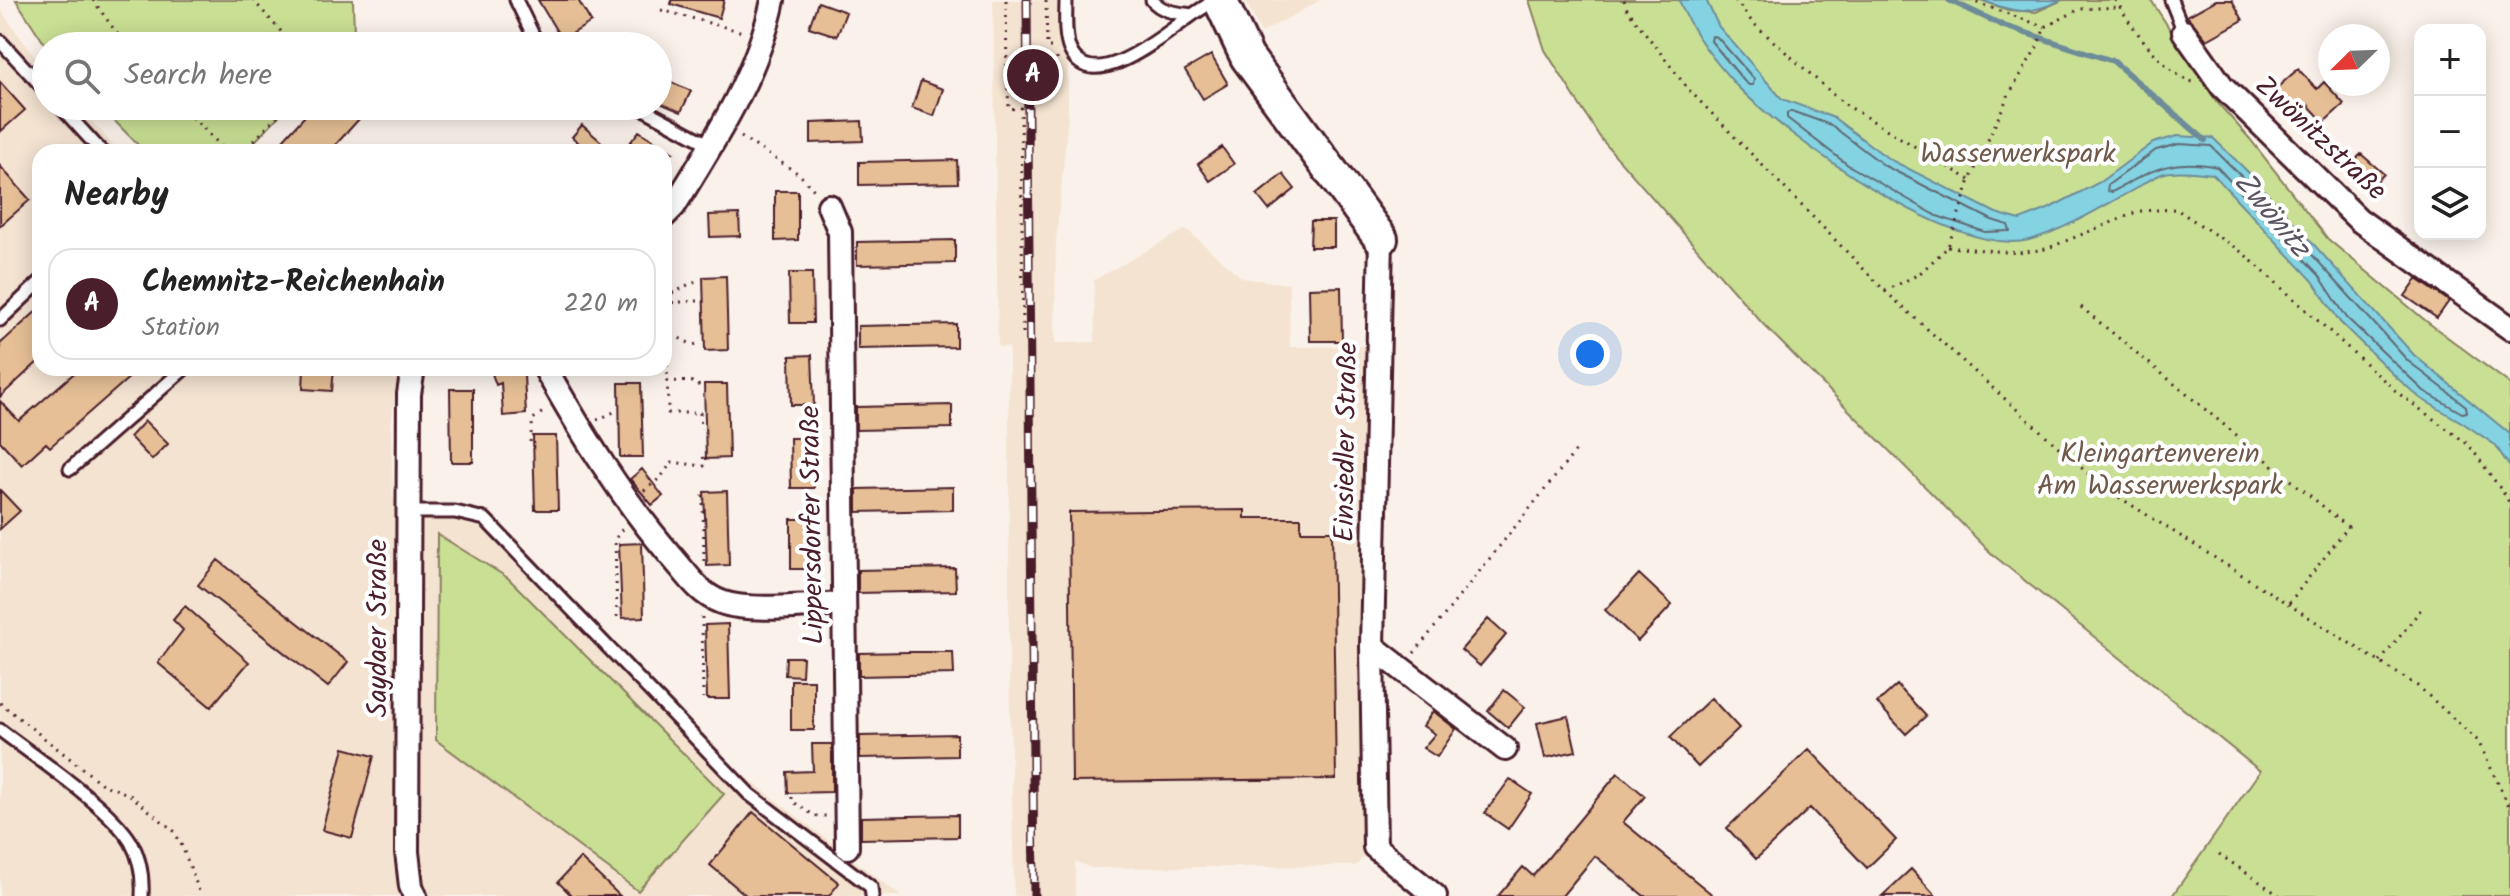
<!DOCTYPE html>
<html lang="en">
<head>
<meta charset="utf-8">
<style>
	:root { --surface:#fff; --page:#f6f6f6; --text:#222; --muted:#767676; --line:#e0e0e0; --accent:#4a1f2b }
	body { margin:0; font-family:Kalam,sans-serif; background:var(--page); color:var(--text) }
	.controls { position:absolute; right:24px; top:24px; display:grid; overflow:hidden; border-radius:16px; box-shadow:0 4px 20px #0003 }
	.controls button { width:72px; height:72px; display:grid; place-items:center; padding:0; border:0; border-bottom:2px solid var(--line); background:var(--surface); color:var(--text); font:40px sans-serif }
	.compass { position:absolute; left:2318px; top:24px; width:72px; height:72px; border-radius:50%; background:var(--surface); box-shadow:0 4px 20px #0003; rotate:247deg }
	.you { position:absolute; left:1590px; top:354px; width:28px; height:28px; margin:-20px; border:6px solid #fff; border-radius:50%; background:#1a73e8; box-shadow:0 0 0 12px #1a73e833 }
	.badge { display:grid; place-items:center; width:52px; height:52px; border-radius:50%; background:var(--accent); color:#fff; font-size:26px; font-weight:700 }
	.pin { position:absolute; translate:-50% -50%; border:4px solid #fff; box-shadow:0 2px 8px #0006 }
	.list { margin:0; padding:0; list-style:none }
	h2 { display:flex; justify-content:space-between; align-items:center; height:104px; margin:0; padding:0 32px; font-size:34px }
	h2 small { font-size:26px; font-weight:400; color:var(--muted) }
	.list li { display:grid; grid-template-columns:52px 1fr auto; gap:24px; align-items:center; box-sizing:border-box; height:112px; margin:0 16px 16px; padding:0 16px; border:2px solid var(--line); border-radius:24px }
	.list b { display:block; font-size:30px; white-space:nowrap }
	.list p { margin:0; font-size:26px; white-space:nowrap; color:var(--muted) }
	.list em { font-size:26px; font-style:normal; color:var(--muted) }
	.icon { flex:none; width:44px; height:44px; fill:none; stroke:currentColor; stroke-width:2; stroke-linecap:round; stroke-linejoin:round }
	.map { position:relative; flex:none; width:2510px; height:896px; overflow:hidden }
	.search { position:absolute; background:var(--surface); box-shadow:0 4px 20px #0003; left:32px; top:32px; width:640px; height:88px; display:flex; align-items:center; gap:20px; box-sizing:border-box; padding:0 28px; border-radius:44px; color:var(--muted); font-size:30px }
	.panel { position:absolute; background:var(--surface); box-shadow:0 4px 20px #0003; left:32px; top:144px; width:640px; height:232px; border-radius:24px }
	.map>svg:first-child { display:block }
</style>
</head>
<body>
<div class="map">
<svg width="2510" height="896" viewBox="0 0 2510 896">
	<rect width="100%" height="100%" fill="#faf2ea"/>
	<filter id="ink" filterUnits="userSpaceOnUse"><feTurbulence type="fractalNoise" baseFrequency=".0125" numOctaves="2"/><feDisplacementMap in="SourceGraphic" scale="16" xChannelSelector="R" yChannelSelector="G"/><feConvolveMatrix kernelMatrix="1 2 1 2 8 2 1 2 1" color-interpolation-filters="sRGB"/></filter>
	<g filter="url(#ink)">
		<path fill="#f4e3d1" d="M993,0H1068V116L1056,241L1055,343L1095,342L1094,280L1186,229L1242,278L1289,284L1290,347L1376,346L1374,848L1355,866L1091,868L1075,861V896H1014L1009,665V347H998Z
			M1245,0H1321L1261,33Z
			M0,9L46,72V106H78L119,152H40V368H398L391,425L393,498L504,531L738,771L901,896H0Z"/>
		<path fill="#c9df94" stroke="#8a7f60" stroke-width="2" d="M16,0H353L354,33L342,46H46Z
			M1529,0H1981L2008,10L2036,12L2062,0H2151L2216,101L2250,139L2328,239L2426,321L2510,384V896H2172L2260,771L1993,555L1762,323L1601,139L1545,50Z
			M100,106H288L245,152H145Z
			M437,534L508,578L724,794L638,891L436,740Z"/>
		<path fill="#84d3e2" stroke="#6d8b99" stroke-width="2" d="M1679,0H1706L1719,27L1782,99L1834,118L1889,159L1996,213L2020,220L2048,209L2100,182L2153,143L2177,136L2213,138L2247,171L2414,355L2510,434V467L2495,445L2463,423L2420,398L2397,378L2340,322L2313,281L2213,174C2198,173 2179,169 2165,173C2154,176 2142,185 2133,190C2100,208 2065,230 2029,240C1955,259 1786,137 1736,85C1713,59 1691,32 1679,0Z
			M1981,0H2062C2027,16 2017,13 1981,0Z"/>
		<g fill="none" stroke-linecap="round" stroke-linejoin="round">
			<path stroke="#616774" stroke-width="2" d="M1712,36L1717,37L1754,79L1753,85H1749L1744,81L1711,41Z
				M1791,111L1831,125L1885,166L1992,220L2008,225L2010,231L1985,232L1937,216L1848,165L1787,118V113Z
				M2179,144L2211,146L2241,176L2408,361L2466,406L2467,412L2462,413L2424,391L2347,318L2319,275L2217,167C2170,157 2151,171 2112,192L2107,191L2108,185L2156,150Z"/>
			<path stroke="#6d8b99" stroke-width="6" d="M1949,0L2004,26L2113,61L2205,140"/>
		</g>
		<path fill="#e6bf96" stroke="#4a1f2b" stroke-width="2" d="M538,0H578L591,22L562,40Z
			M672,0H724L719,18L671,4Z
			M2216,0H2232L2243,20L2207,40L2187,16Z
			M818,2L846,12L837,36L809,27Z
			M1211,55L1228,84L1203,99L1185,70Z
			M2298,69L2317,89L2324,82L2344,104L2324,122L2308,105L2294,118L2271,93Z
			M658,76L691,91L681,112L658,102Z
			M921,81L943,89L934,116L912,108Z
			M0,82L25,110L0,132Z
			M314,106H371L329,152H272Z
			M862,121L863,141L811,143V123Z
			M582,125L613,152H589L572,137Z
			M639,131L672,152H623Z
			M1222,147L1234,164L1210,181L1198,164Z
			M2361,154L2384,174L2370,188L2348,167Z
			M957,160L958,183L859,185V162Z
			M0,166L30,200L0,226Z
			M1283,174L1295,189L1269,210L1257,195Z
			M775,191H798V240L775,241Z
			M739,214L740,236L710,237L709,215Z
			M1311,221H1334V247H1310Z
			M955,240V263L857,265V242Z
			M789,273H812L813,323H790Z
			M726,276L728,350L705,351L703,277Z
			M2417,279L2449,301L2437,318L2405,296Z
			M1341,287L1342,341H1310L1309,288Z
			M40,308V360L0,397V344Z
			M956,324V347L858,349V326Z
			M812,355L814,405H791L790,356Z
			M80,368H140L50,447L46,443L22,465L0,441V401L19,421Z
			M304,368H334L332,391L303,389Z
			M490,368H531L532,371L524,375L526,414L503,416L501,383L496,385Z
			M619,383H641L643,457H620Z
			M704,384H727L729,458L706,459Z
			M450,389H473V462H451Z
			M952,405V428L856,430V407Z
			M145,421L168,444L152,460L130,437Z
			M533,436H556L558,510H535Z
			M790,438H813L814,488H791Z
			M642,469L663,496L652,505L630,479Z
			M953,487V510L857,512V489Z
			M0,490L20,511L0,529Z
			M727,491L729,565L707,566L704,492Z
			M1245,510V518H1301V531H1332L1336,779L1072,782L1069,512Z
			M791,519H813L814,569H791Z
			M642,543L644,617L622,618L619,544Z
			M218,560L348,662L328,687L198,585Z
			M955,568L956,591L858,593V570Z
			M1639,574L1672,605L1638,641L1605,610Z
			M185,606L249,662L211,707L158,663L183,630L173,620Z
			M1488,619L1506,635L1480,666L1461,650Z
			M728,624L730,699H707L705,625Z
			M909,652H953L954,674L859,676V653Z
			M786,657H803L802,676L785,675Z
			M791,680H814V730H791Z
			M1897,685L1926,716L1906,734L1877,703Z
			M1504,690L1525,707L1508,728L1488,711Z
			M1711,698L1739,728L1698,767L1670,737Z
			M1433,711L1456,729L1437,757L1423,748L1435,734L1423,726Z
			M1568,716L1576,751L1545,758L1537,723Z
			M957,734V756L860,758V736Z
			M812,744H832V792L788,793L787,772L813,771Z
			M344,748L374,756L352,838L322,830Z
			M1809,749L1896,840L1867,868L1810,808L1756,859L1727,828Z
			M1618,773L1645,796L1623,822L1714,896H1644L1595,856L1562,896H1498L1523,867L1533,876Z
			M1510,779L1532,794L1508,829L1485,813Z
			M753,812L839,883L829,896H747L710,865Z
			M958,815V837L861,839V817Z
			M580,858L620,896H572L558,882Z
			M1911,869L1936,896H1882Z"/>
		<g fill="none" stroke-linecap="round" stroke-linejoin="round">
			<g stroke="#4a1f2b" stroke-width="17">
				<path id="service" d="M516,0L533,35L543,46
					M1066,0C1066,15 1064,36 1070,50C1092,98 1167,32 1192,15
					M1152,0C1161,12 1179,13 1192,15L1215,0
					M2171,0L2184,32
					M0,41L46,91
					M60,106L102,152
					M638,106L712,146
					M0,320L40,282
					M70,469L185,368
					M408,512H455L485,519L749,794L871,887L872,896
					M0,730C35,757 109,806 131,842C140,858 143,878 142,896"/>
			</g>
			<g stroke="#4a1f2b" stroke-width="28">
				<path id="minor" d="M2184,32L2222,86L2359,220L2510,328
					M829,206L840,232L847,847
					M664,216L674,206C713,143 758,74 773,0
					M1381,239L1372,646L1375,847L1435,896
					M413,368L409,394L407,852L411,886L415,896
					M545,368C583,435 622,499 672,557C687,574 699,594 721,602C749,613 812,605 844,604
					M1372,646L1505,749"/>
			</g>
			<g stroke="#4a1f2b" stroke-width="38">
				<path id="secondary" d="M1220,0L1247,57L1381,239"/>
			</g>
			<path stroke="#4a1f2b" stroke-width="3" stroke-dasharray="2 6" stroke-linecap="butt" d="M93,0L126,46
				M253,0L294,46
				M1006,0L1007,75
				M1624,0L1627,9L1688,89L1885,291L1919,274L1948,247L1970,180L2008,96L2037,47L2045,27L2080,9L2120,7
				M1735,0L1753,23L1843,103L1970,180
				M1969,0L2045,27
				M2116,0C2128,23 2169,79 2194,82
				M1046,1L1047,47H1055
				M661,10L743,32
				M181,106L227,152
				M741,137L799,174L815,191
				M243,152L287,106
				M1948,247L2019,253L2046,249L2140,211L2176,209L2243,253L2398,393L2469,445L2507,498L2510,506
				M1885,291L2103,487L2419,687L2478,741L2510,808
				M664,294C681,294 683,283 699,282
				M664,303L698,301
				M2081,307L2348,527L2289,603
				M1023,333L1021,108L1009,109L1007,75H1057V57
				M664,337H677L693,345L701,343
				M664,359L667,360L668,413H700L701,429
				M667,381L696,382L701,389
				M597,420L614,412
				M530,442L533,419L546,410
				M644,491L661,477L672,462L704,466L703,452
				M703,495L704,562
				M617,617L615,539L623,528
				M702,617L703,698
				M1414,653L1579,447
				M2380,662L2422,608
				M0,703L102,784L130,795L174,831L182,846L201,896
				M792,797V801L815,816H827
				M2219,854L2280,896"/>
			<use href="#service" stroke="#fff" stroke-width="11"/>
			<use href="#minor" stroke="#fff" stroke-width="22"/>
			<use href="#secondary" stroke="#fff" stroke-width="32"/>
			<g stroke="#4a1f2b" stroke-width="9">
				<path id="rail" d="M1027,0L1034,896"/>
			</g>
			<use href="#rail" stroke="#fff" stroke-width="6" stroke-dasharray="18" stroke-linecap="butt"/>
		</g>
	</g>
	<g text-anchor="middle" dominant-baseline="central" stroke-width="8" stroke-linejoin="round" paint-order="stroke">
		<g font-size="28" fill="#4a1f2b" stroke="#fff">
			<text transform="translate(2320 139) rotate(43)">Zwönitzstraße</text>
			<text transform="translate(1347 442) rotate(-89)">Einsiedler Straße</text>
			<text transform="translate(813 525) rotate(-91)">Lippersdorfer Straße</text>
			<text transform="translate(378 628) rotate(-90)">Saydaer Straße</text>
		</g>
		<g font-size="28" fill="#70594a" stroke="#fff">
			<text x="2018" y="154">Wasserwerkspark</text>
			<text x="2160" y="454">Kleingartenverein<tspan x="2160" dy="32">Am Wasserwerkspark</tspan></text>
		</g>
		<g font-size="30" font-style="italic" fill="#5b5562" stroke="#fff">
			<text transform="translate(2271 215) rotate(50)">Zwönitz</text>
		</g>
	</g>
</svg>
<div class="controls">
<button>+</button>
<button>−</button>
<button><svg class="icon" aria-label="layers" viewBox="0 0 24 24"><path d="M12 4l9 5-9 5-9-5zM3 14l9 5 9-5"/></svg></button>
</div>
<svg class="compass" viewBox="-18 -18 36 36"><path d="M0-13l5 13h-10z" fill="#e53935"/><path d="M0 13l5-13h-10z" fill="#767676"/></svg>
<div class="you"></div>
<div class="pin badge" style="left:1033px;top:75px">A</div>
<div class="search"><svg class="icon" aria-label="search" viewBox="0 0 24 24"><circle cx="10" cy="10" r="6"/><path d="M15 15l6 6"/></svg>Search here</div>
<section class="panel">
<h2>Nearby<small></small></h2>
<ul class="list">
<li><span class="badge">A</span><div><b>Chemnitz-Reichenhain</b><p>Station</p></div><em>220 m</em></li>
</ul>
</section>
</div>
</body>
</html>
